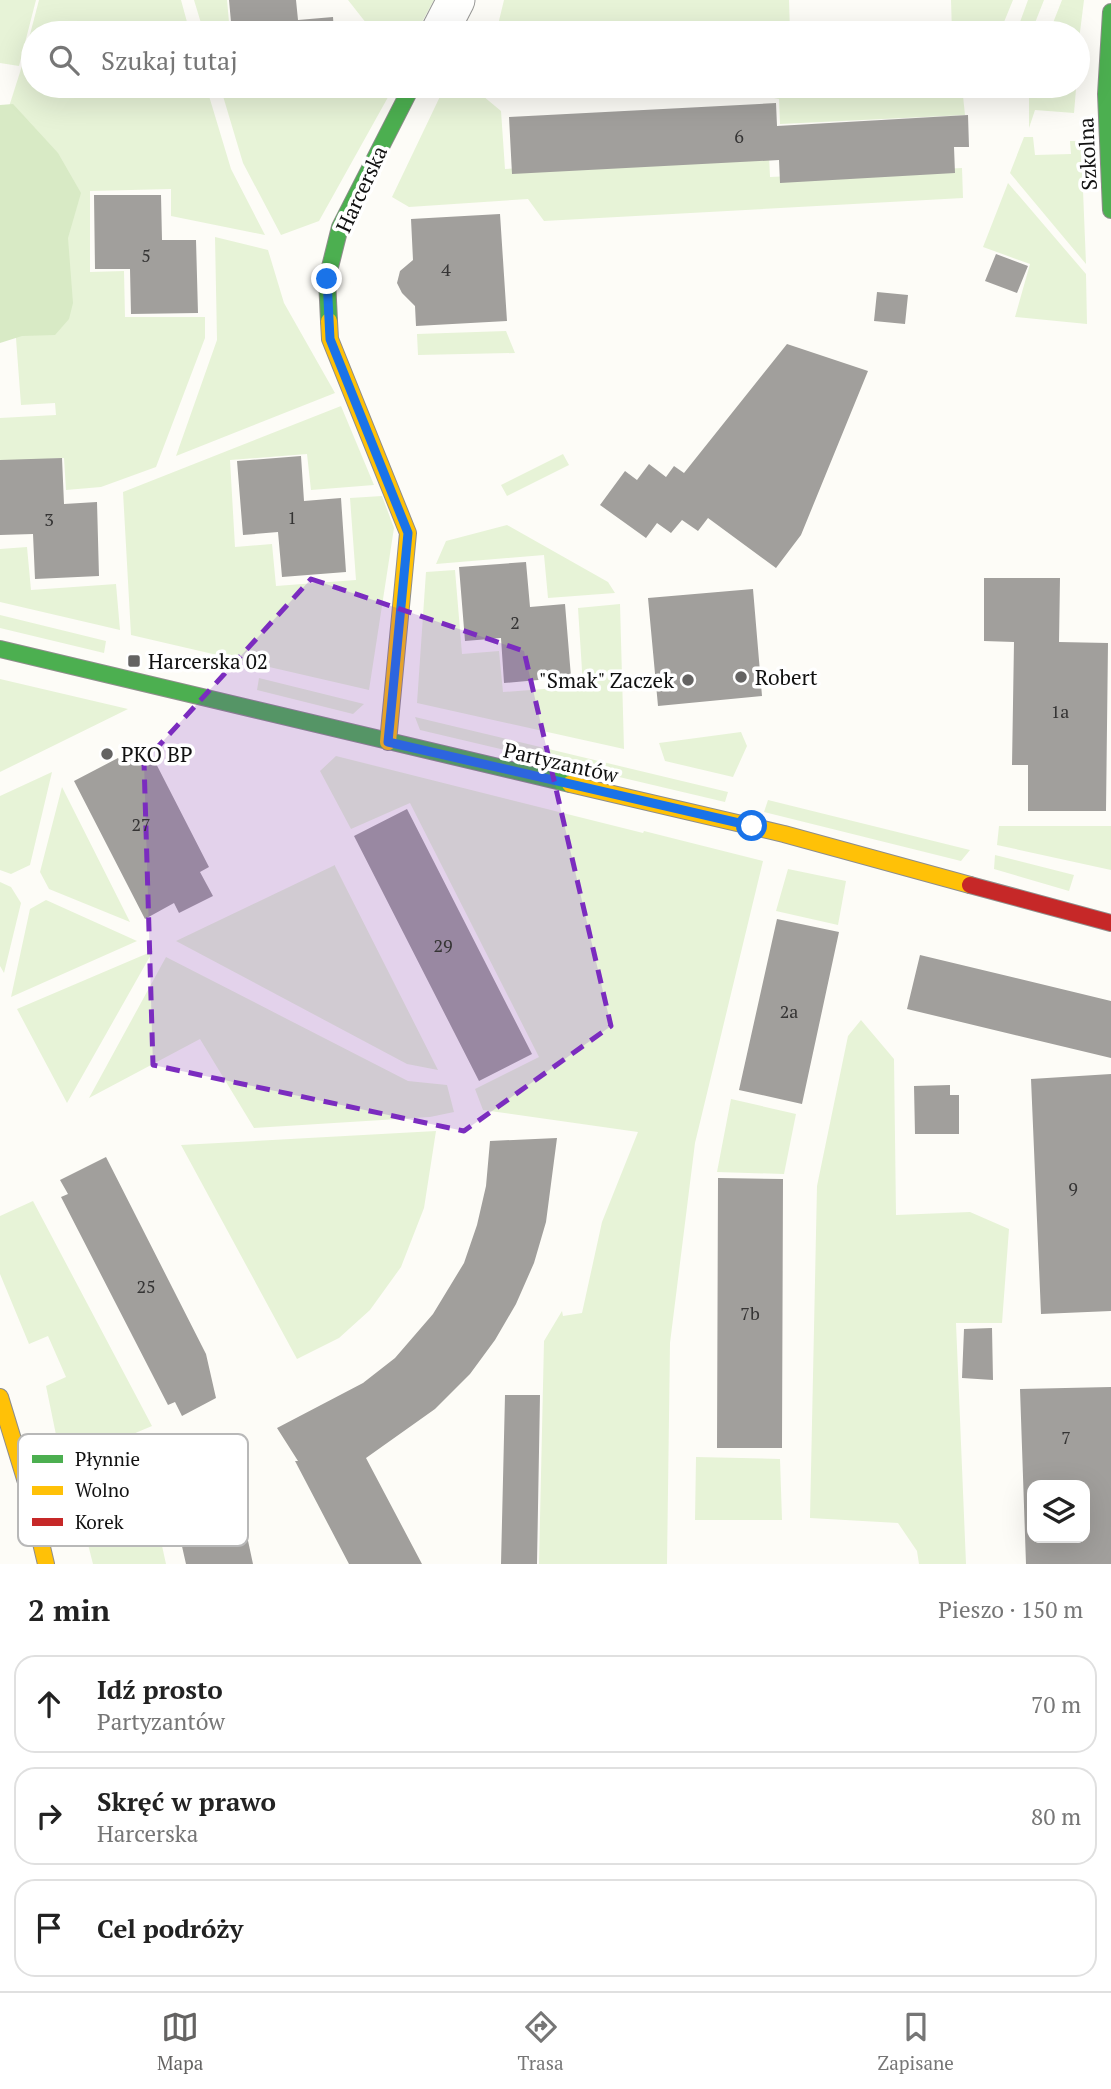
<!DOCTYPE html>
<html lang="pl">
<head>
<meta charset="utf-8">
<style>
	:root { --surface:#fff; --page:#f6f6f6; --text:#222; --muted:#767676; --line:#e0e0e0; --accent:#646362 }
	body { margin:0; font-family:"PT Serif",serif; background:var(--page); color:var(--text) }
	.controls { position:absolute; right:21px; bottom:21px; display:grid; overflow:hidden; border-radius:14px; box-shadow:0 7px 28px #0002 }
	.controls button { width:63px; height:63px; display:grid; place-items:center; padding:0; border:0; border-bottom:2px solid var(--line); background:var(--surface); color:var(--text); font:35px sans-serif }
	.stop { position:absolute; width:21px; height:21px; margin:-16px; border:5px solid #1a73e8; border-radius:50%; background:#fff }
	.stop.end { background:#1a73e8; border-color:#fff; box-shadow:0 2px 7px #0008 }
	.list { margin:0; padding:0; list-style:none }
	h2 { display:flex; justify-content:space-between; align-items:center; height:91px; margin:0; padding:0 28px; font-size:30px }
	h2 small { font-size:23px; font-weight:400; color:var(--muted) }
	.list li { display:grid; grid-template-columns:46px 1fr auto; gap:21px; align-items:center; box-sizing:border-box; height:98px; margin:0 14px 14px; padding:0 14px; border:2px solid var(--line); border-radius:21px }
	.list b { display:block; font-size:26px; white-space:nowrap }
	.list p { margin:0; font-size:23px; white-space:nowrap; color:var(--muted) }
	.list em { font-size:23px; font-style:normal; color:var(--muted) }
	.icon { flex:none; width:38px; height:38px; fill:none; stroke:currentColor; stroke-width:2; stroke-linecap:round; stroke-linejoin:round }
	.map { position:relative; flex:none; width:1111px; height:1564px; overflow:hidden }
	.search { position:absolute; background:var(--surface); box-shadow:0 7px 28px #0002; left:21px; right:21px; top:21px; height:77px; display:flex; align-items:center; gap:18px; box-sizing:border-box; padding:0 24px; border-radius:38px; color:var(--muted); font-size:26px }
	.sheet { height:427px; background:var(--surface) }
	nav { display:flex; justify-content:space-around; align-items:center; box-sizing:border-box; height:98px; border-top:2px solid var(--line); background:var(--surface); font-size:19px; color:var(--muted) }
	nav a { display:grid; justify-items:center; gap:4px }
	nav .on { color:var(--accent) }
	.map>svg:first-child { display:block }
</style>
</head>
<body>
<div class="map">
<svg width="1111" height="1564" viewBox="0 0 1111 1564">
	<rect width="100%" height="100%" fill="#fdfcf7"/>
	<path fill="#e7f3d7" d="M0,0H36L19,66L0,63Z
		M39,0H181L190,33H33V86H206L231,169L265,235L171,216V189L90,191V272L124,271L125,317H205V338L156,467L101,487L66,490L64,458L0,462V418L56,415L55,403L21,405L15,325L0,322V135L21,69Z
		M194,0H227L230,33H204Z
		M348,0H434L416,33H374Z
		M504,0H789L790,33H496Z
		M951,0H1013L1004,22L1003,33H952Z
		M1028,0H1044L1031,33H1016Z
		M1062,0H1084L1078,48V33H1049Z
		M220,86H271L272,97L346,92L347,86H389L392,90L319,221L281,235L243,163Z
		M445,86H471L501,111L505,169L769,156L770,177L962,168L963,198L544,221L528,199L409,207L392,197Z
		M773,86H820L963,96L965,115L780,124L779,99L774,98Z
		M1029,86H1063L1076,89L1074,113L1035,110L1029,128Z
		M1024,137H1033L1035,155L1071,154L1070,141H1081L1086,264L1010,173Z
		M1008,183L1086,274L1087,324L1015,317L1030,264L983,247Z
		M215,237L268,250L284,303L335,393L176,456L217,340Z
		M506,331L515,353L418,355L417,334Z
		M341,406L374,485L311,490L307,454L230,460L235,547L272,544L276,586L356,580L350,498L382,496L394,528L369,690L131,635L123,492Z
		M563,454L569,465L507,496L501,485Z
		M507,525L608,582L615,593L548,598L544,555L436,564L446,541Z
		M27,547L31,590L116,584L120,630L0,602V549Z
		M455,570L462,654L499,651L503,692L583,686L578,608L620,604L624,749L417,703L426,572Z
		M0,615L106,641L104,653L0,628Z
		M259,678L364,704L353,714L257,690Z
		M0,679L128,709L0,772Z
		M415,717L728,792L725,802L420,730Z
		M741,732L747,746L733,777L665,761L659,743Z
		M336,756L643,833L644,831L763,861L695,1143L670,1343L667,1564H539L544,1341L562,1311L563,1316L582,1313L602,1222L638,1132L483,1110L475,1089L539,1057L410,803L351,829L320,771Z
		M52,772L30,865L11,874L0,870V796Z
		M62,787L130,922L49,889L40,872Z
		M768,800L970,850L961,861L764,812Z
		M999,826H1111V870L997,845Z
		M995,855L1074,875L1069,891L994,869Z
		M335,865V866L438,1070L407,1064L176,941Z
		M788,869L846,881L838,925L776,911Z
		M0,882L11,887L21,903L4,973L0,966Z
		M46,900L137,941L11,997L30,909Z
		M153,951L67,1103L17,1009Z
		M166,957L408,1081L447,1085L454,1112L430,1117L254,1128L200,1039L89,1098Z
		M861,1020L894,1059L896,1215L970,1212L1009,1229L1002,1323H956L966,1564H919L917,1551L898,1523L810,1518L817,1186L848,1036Z
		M731,1099L796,1114L784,1174L717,1172Z
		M436,1131L424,1208L401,1267L370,1310L339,1338L297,1359L181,1145Z
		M33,1201L152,1426L62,1464L46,1386L66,1377L48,1336L29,1344L0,1274V1216Z
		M696,1457L780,1459L782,1520H695Z
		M144,1464L166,1564H93L74,1489Z"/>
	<path fill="#d8eac5" d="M13,104L58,153L81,193L68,238L73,303L69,319L55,335L22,336L0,343V105Z"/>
	<path fill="#a19f9c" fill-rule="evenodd" d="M229,0H296L298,20L333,17L334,33H232Z
		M271,86H339V91L272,97Z
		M776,103L777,126L968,115L969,147H954L955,173L780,183L779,160L512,174L509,117Z
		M94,195H161L162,240H196L198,313L131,314L130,269H95Z
		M500,214L507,321L416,326L415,306L402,293L397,283L400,271L413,260L411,219Z
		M996,254L1028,266L1017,293L985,281Z
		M877,292L908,295L905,324L874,321Z
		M787,344L868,371L801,535L776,568L708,518L698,531L682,520L671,533L657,523L646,538L600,505L625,471L637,480L649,464L666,477L674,466L684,473Z
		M301,456L304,501L341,498L346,572L282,577L278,532L243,535L237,461Z
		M62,458L64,504L97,502L99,576L35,579L33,534L0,535V460Z
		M526,562L530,607L565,604L571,677L504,683L501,638L465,641L459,567Z
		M984,578H1060L1059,642L1108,643L1106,811H1028V765H1012L1014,642L984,641Z
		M753,589L762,696L658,706L648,598Z
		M147,746L209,867L200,872L213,896L179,913L174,903L145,919L74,781L118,758L119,760Z
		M407,809L532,1054L479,1081L354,836Z
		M777,919L839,932L802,1104L739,1090Z
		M920,955L1111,1001V1058L907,1009Z
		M1111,1074V1311L1041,1314L1031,1079Z
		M950,1085V1095H959V1134H915L914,1086Z
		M557,1138L546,1222L534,1263L516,1304L495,1340L470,1374L435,1409L366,1458L422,1564H349L295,1461H298L277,1428L363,1383L395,1358L433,1314L464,1263L477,1225L486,1186L490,1141Z
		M106,1157L206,1354L216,1398L182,1416L175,1402L168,1405L61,1197L68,1194L60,1180Z
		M718,1178L783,1179L782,1448H717Z
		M992,1328L993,1380L962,1378L964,1329Z
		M1111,1387V1564H1026L1020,1389ZM1032,1485H1085V1538H1032Z
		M505,1395H540L537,1564H501Z
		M234,1475L253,1564H186L169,1489Z"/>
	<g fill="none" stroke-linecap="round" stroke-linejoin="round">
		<g stroke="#979795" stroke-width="39">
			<path id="street" d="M439,33L456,0"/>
		</g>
		<g stroke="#8e8d8b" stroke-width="18">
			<path id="fast" d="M1111,12L1106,94L1111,210
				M329,321L327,279L340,227L412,86
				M0,649L570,784"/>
		</g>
		<g stroke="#8e8d8b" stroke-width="18">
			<path id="slow" d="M329,321L330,339L408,533L388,742
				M570,784L784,834L970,885
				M0,1397L29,1492L46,1564"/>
		</g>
		<g stroke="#8e8d8b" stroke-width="18">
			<path id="jam" d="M970,885L1111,923"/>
		</g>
		<use href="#street" stroke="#fffffe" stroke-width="37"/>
		<use href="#fast" stroke="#4caf50" stroke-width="16"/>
		<use href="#slow" stroke="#ffc107" stroke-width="16"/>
		<use href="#jam" stroke="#c62828" stroke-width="16"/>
	</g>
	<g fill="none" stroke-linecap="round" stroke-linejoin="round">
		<path stroke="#1a73e8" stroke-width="9" d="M327,279L330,339L408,533L388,742L752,826"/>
	</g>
	<path fill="#7b2cbf" fill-opacity="0.2" stroke="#7b2cbf" stroke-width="5" stroke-dasharray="14 9" stroke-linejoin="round" d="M311,579L524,651L611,1026L464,1131L153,1065L144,762Z"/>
	<g fill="#646362" stroke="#fff" stroke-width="2.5">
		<rect x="127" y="654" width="14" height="14" rx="3.5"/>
		<circle cx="741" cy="677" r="7"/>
		<circle cx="688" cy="680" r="7"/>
		<circle cx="107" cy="754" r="7"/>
	</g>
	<g text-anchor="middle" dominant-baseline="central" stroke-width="7" stroke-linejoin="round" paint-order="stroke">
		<g font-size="18" fill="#353434">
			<text x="739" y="136">6</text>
			<text x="146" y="255">5</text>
			<text x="446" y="269">4</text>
			<text x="292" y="517">1</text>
			<text x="49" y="519">3</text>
			<text x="515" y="622">2</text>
			<text x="1060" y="711">1a</text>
			<text x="141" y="824">27</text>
			<text x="443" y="945">29</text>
			<text x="789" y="1011">2a</text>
			<text x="1073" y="1188">9</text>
			<text x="146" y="1286">25</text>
			<text x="750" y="1313">7b</text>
			<text x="1066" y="1437">7</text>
		</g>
		<g font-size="21" fill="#111" stroke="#fff">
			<text transform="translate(1087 154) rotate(-93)">Szkolna</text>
			<text transform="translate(361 189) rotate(-65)">Harcerska</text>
			<text transform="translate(561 762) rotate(13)">Partyzantów</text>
		</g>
		<g font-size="21" fill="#111" stroke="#fff" text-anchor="start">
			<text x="148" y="661">Harcerska 02</text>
			<text x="755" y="677">Robert</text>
			<text x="674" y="680" text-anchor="end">"Smak" Zaczek</text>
			<text x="121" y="754">PKO BP</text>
		</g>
	</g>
	<rect x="18" y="1434" width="230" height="112" rx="10" fill="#fff" stroke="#b8b8b8" stroke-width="2"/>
	<rect x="32" y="1455" width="31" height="8" fill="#4caf50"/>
	<rect x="32" y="1486" width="31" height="9" fill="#ffc107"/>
	<rect x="32" y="1518" width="31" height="8" fill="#c62828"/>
	<g font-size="19" fill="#111">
		<text x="75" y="1466">Płynnie</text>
		<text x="75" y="1497">Wolno</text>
		<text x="75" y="1529">Korek</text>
	</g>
</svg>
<div class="controls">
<button><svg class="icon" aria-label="layers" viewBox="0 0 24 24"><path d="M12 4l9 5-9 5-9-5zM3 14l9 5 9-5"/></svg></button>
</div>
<div class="stop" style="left:752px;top:826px"></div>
<div class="stop end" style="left:327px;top:279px"></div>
<div class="search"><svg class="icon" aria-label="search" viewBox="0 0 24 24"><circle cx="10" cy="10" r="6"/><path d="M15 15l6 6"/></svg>Szukaj tutaj</div>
</div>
<section class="sheet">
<h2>2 min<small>Pieszo · 150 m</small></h2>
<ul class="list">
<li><svg class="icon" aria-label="ahead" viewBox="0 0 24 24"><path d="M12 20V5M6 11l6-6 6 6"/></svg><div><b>Idź prosto</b><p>Partyzantów</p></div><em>70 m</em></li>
<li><svg class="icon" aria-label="right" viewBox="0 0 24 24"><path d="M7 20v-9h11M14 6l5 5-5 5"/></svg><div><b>Skręć w prawo</b><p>Harcerska</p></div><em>80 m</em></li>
<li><svg class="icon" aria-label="arrive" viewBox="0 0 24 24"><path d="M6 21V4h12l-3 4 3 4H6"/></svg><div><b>Cel podróży</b></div></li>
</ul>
</section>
<nav>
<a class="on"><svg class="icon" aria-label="map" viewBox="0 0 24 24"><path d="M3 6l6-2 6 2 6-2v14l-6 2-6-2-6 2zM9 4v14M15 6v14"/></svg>Mapa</a>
<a><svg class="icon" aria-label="directions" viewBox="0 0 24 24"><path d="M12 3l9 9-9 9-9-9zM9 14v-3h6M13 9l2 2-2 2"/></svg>Trasa</a>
<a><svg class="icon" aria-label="saved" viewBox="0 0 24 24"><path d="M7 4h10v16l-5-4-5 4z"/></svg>Zapisane</a>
</nav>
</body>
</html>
